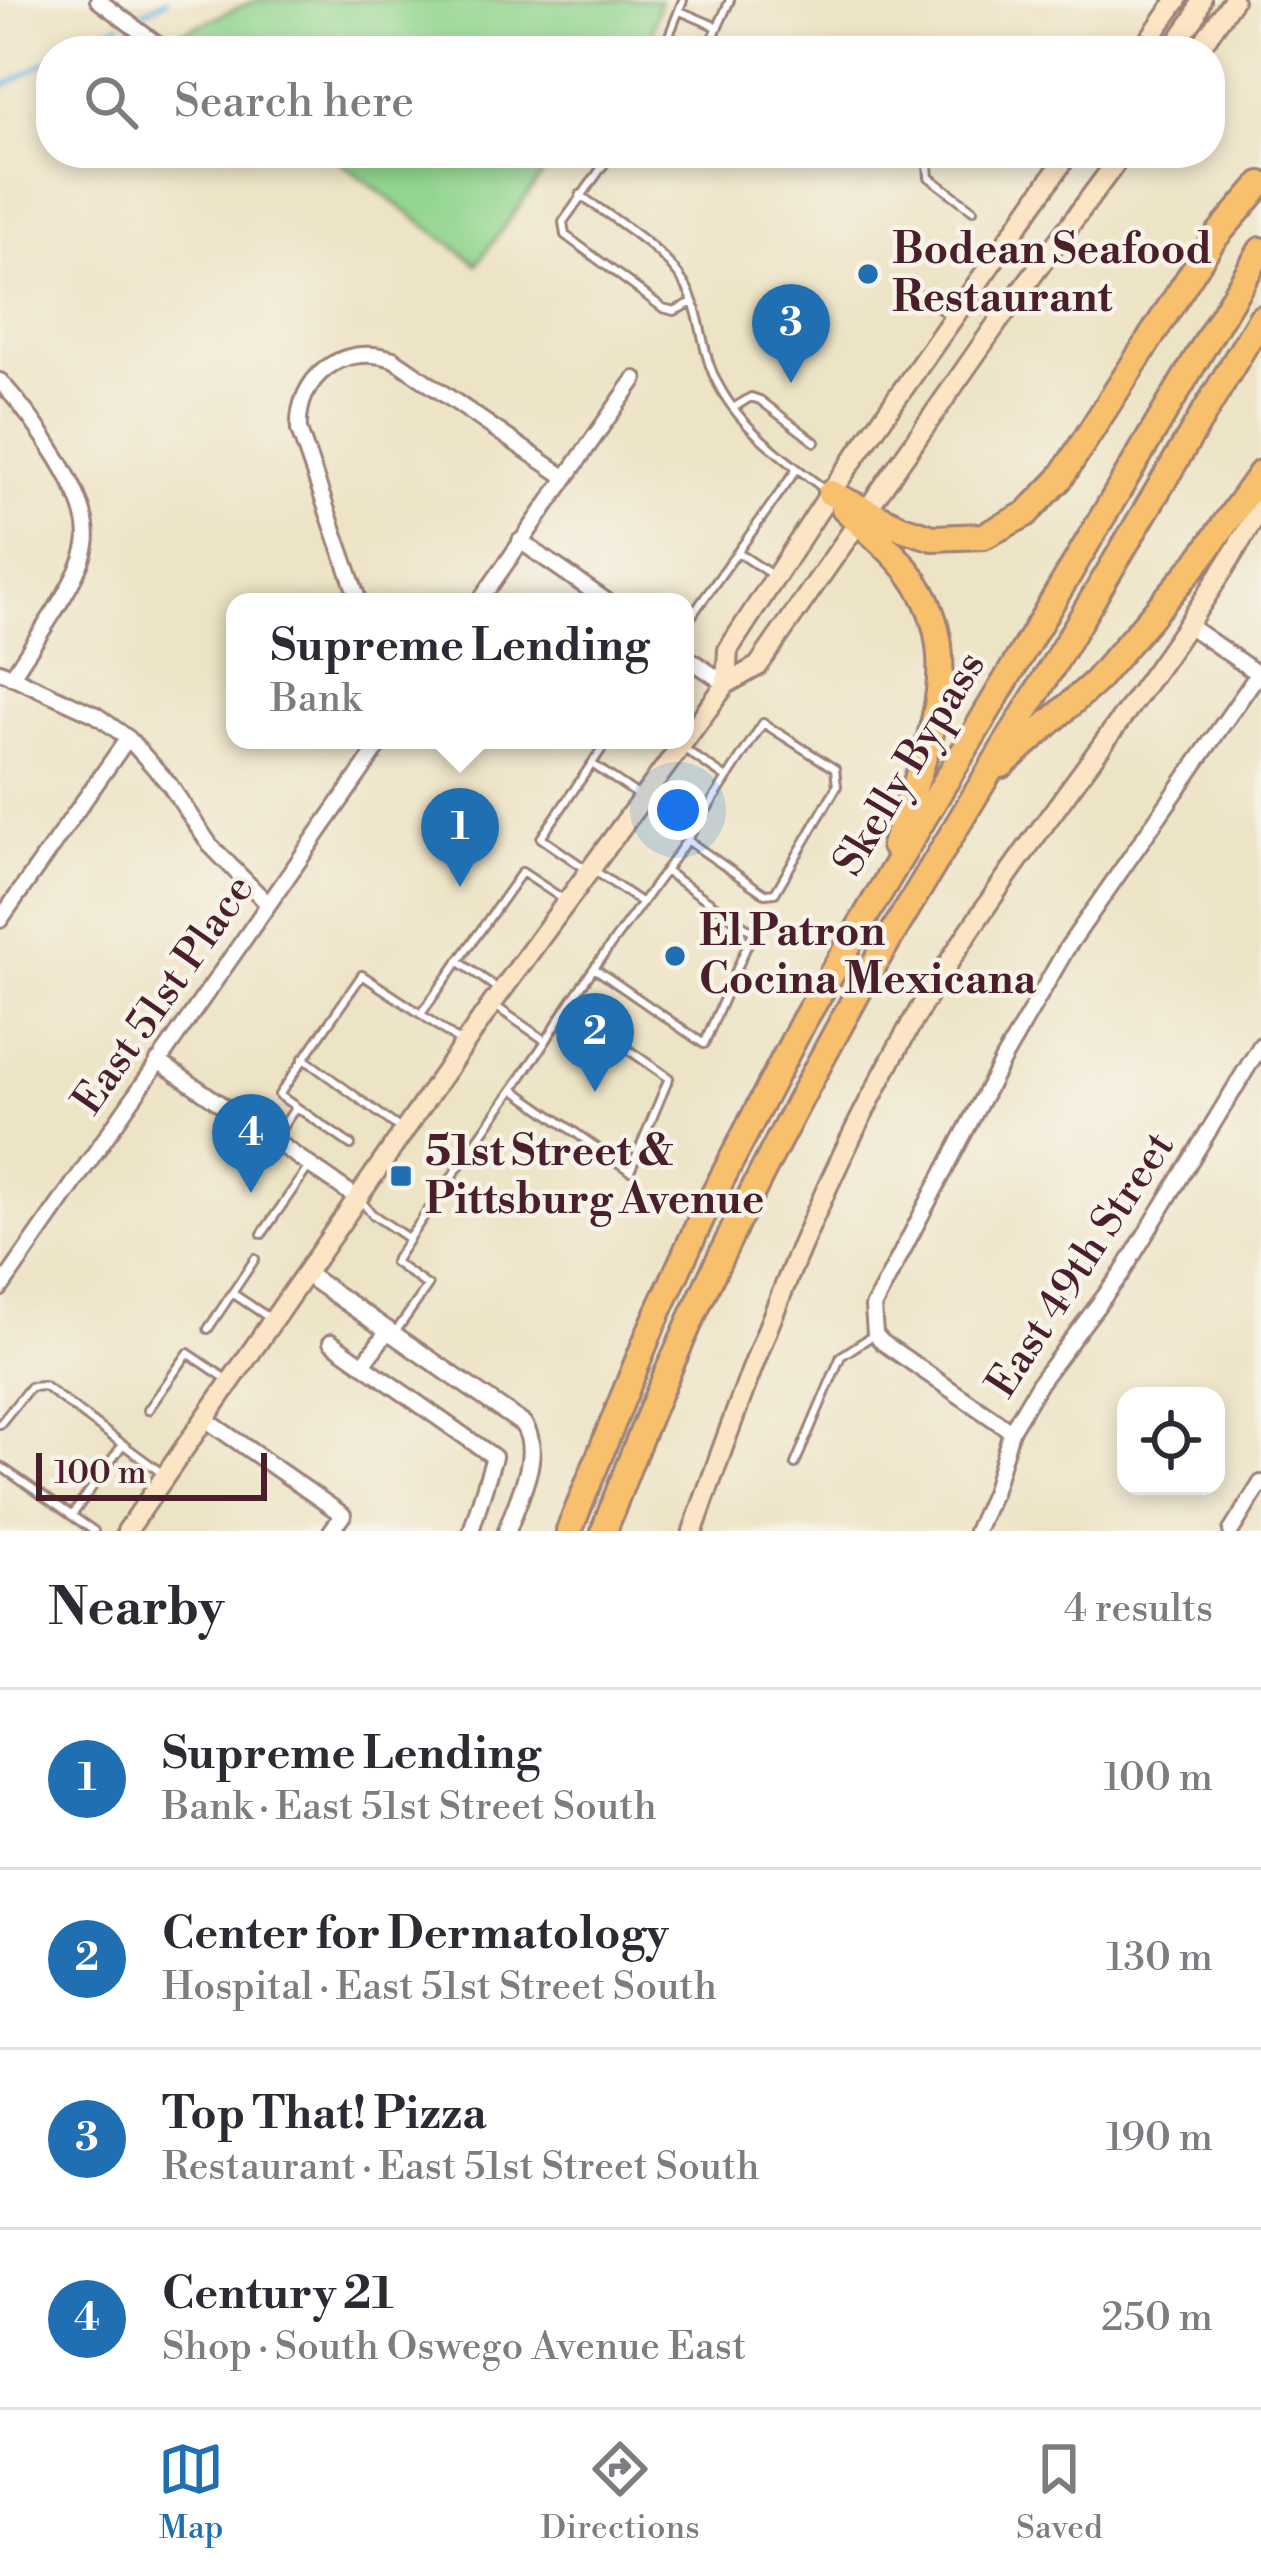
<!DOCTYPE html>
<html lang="en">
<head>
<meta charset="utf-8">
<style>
	:root { --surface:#fff; --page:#f2f2f3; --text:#2b2b33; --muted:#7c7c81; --line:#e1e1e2; --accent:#1f6fb2 }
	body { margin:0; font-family:"Libre Bodoni",serif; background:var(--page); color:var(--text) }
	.controls { position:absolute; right:36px; bottom:36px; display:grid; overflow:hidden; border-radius:24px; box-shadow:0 6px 18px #0003 }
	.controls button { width:108px; height:108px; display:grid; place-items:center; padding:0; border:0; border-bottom:3px solid var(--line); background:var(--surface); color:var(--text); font:60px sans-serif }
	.scale { position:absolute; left:36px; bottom:30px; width:231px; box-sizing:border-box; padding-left:12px; border:6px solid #4a1f2b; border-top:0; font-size:33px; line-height:42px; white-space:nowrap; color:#4a1f2b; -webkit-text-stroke:9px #f7f3e8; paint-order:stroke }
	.you { position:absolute; left:678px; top:810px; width:42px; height:42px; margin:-30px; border:9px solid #fff; border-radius:50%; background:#1a73e8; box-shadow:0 0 0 18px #1a73e833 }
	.badge { display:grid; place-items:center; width:78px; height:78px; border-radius:50%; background:var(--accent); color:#fff; font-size:39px; font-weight:700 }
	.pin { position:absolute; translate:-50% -99px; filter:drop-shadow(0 3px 6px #0008) }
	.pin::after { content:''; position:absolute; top:63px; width:42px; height:36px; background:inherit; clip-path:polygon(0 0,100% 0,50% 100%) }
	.popup { position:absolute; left:226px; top:593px; width:468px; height:156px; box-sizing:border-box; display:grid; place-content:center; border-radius:24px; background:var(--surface); filter:drop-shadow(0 3px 9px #0005); font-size:39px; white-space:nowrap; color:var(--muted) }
	.popup b { font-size:45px; color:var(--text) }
	.popup::after { content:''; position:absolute; left:50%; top:100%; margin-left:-24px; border:24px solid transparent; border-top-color:var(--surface) }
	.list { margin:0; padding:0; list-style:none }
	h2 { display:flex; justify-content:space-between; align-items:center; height:156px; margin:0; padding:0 48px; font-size:51px }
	h2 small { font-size:39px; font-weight:400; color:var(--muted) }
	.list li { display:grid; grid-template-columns:78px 1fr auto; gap:36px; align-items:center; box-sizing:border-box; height:180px; padding:0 48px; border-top:3px solid var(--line) }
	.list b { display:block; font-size:45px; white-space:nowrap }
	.list p { margin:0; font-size:39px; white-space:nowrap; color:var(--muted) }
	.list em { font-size:39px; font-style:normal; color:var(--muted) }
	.icon { flex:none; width:66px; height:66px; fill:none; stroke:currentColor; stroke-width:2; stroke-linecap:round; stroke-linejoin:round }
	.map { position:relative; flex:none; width:1261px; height:1531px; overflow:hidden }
	.search { position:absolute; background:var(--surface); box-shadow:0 6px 18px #0003; left:36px; right:36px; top:36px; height:132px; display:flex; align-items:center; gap:30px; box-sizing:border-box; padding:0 42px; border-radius:48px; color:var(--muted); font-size:45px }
	.sheet { height:876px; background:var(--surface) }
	nav { display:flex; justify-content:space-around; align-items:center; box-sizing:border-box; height:168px; border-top:3px solid var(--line); background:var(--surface); font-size:33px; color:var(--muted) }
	nav a { display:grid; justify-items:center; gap:6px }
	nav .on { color:var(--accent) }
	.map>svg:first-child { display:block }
</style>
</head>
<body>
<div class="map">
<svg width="1261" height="1531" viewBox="0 0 1261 1531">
	<rect width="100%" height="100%" fill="#f7f3e8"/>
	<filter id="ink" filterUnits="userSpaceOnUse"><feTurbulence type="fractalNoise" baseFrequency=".00833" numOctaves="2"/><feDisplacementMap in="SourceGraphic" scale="24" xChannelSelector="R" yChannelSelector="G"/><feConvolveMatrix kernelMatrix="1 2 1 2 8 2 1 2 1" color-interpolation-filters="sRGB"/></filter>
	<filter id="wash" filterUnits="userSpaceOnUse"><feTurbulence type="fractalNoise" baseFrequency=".004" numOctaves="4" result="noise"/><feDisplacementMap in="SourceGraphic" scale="48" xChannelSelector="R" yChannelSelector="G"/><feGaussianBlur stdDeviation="2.7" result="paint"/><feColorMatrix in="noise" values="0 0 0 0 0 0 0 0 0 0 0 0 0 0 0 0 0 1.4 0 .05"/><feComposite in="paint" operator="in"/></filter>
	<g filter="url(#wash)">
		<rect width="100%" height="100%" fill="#ede3c5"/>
		<path fill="#92d68f" stroke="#6e7a5d" stroke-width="3" d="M256,0H660L651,37L643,51H193L173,36Z
			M328,153H567L549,165L477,264Z"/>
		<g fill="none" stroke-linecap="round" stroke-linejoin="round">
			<path stroke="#6eb7e6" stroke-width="4.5" d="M130,19L167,0
				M66,51L120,24
				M0,88L51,59"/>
		</g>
	</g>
	<g filter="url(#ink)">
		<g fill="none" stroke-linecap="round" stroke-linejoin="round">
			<g stroke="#9c8178" stroke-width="12">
				<path id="service" d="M680,11L715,26
					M663,51L683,0
					M707,51L730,0
					M612,153L563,222L565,235L663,308L674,311L693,302
					M936,153L928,164L929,177L973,210
					M580,195C616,221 663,247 686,286C700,311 701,340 710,366C730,421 778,454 823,488
					M916,292L950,316
					M733,408L751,397L760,400L815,442
					M739,553L772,575
					M685,625L797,469
					M763,723L835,769L837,786L775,893L765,894L687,840Z
					M683,748L725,777
					M592,764L641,797
					M589,871L541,838L608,740
					M595,871L642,903
					M665,871L753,932L704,1044L594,968Z
					M665,871L687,840
					M458,961L498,989
					M495,1006L546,1041L513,1089L630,1171L669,1078L567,1007L546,1041
					M567,1007L594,968
					M460,1042L421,1014L522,872L566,901
					M303,1058L402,1130
					M274,1139L296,1107
					M351,1145L279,1095L362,975L421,1014
					M362,1202L372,1214L409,1239L394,1262L428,1286L396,1331
					M262,1234L308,1168
					M409,1238L513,1089
					M232,1293L271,1319
					M208,1329L255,1259
					M148,1410L188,1353L228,1380
					M0,1424L30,1387L44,1386L163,1474
					M795,1464L841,1356L872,1336
					M0,1466L94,1531
					M73,1514L123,1444"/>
			</g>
			<g stroke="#9c8178" stroke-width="20">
				<path id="minor" d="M98,0L166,51
					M0,381C30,414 95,500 86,545C80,581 32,643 12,677
					M520,541L608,602
					M359,602L299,430C296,377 343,342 393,359L565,477
					M479,602L635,379
					M1189,626L1261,676
					M685,656L726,684
					M0,671L96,715L128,738L169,784L210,845L268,904
					M0,920L128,738
					M158,1061L359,1199
					M0,1289L383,740
					M331,1342L494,1457L471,1531
					M363,1365L388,1330
					M205,1419L343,1515L331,1531
					M1011,1431L882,1342L875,1334L873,1307L1003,1059L1067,948L1258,674
					M976,1531L993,1493L1011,1431L1040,1382L1122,1273L1261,1045
					M1231,1531L1261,1483"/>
			</g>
			<g stroke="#9c8178" stroke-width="22">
				<path id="tertiary" d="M306,1274L523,1424C544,1453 517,1500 507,1531"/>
			</g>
			<g stroke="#9c8178" stroke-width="24">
				<path id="secondary" d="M1141,51L1177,0
					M1171,51L1195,17L1201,0
					M1197,51L1233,0
					M726,684L728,650L830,493L1069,153
					M127,1531L492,1004L726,684L758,666L998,322L1123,153
					M693,1531C759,1343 828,1159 932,989C1035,822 1166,676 1261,506"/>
			</g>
			<g stroke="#9c8178" stroke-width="30">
				<path id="motorway" d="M830,493L902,528L933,538L984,536L1026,514L1060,479L1213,240L1261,184
					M844,508C868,532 896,552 915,581C971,664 921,761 894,846
					M1002,765L1095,682L1200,559L1261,473
					M569,1531L652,1326L702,1217L804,1020L1261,250
					M604,1531C675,1336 769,1152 870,971L1261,318"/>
			</g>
			<use href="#service" stroke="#fff" stroke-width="6"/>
			<use href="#minor" stroke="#fff" stroke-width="14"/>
			<use href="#tertiary" stroke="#fff" stroke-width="16"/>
			<use href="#secondary" stroke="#fce5c4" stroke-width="18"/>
			<use href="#motorway" stroke="#f8bf6c" stroke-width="24"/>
		</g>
	</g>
	<g fill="#1f6fb2" stroke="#f7f3e8" stroke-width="4.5">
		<circle cx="868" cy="274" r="12"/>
		<circle cx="675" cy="956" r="12"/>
		<rect x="389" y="1164" width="24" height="24" rx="6"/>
	</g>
	<g text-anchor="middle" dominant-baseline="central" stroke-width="9" stroke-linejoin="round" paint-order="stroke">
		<g font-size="42" font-weight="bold" fill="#4a1f2b" stroke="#f7f3e8" text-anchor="start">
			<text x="892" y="250">Bodean Seafood<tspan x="892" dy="48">Restaurant</tspan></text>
			<text x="699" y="932">El Patron<tspan x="699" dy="48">Cocina Mexicana</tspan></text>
			<text x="425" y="1152">51st Street &amp;<tspan x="425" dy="48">Pittsburg Avenue</tspan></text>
		</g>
		<g font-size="42" fill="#4a1f2b" stroke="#f7f3e8">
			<text transform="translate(910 764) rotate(-59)">Skelly Bypass</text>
			<text transform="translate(164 995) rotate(-55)">East 51st Place</text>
			<text transform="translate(1081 1265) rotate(-57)">East 49th Street</text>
		</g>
	</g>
</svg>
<div class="controls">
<button><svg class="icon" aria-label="locate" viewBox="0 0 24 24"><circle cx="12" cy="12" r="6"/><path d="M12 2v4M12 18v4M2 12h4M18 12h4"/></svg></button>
</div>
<div class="scale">100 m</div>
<div class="you"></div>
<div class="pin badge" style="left:460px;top:887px">1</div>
<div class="popup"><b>Supreme Lending</b>Bank</div>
<div class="pin badge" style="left:595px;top:1092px">2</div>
<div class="pin badge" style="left:791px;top:383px">3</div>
<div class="pin badge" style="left:251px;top:1193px">4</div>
<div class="search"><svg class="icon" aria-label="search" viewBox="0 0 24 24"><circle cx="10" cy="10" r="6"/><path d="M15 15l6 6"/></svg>Search here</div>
</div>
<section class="sheet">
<h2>Nearby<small>4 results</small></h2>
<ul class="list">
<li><span class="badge">1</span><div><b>Supreme Lending</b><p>Bank · East 51st Street South</p></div><em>100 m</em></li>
<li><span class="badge">2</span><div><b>Center for Dermatology</b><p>Hospital · East 51st Street South</p></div><em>130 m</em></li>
<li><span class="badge">3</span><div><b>Top That! Pizza</b><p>Restaurant · East 51st Street South</p></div><em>190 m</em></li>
<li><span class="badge">4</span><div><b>Century 21</b><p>Shop · South Oswego Avenue East</p></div><em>250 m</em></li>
</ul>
</section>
<nav>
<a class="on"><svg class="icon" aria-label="map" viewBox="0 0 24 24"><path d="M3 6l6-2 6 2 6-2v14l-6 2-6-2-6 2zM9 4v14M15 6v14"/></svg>Map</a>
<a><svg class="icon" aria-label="directions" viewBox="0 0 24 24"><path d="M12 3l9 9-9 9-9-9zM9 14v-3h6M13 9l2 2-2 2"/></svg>Directions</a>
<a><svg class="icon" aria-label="saved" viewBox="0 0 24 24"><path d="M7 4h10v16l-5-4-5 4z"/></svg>Saved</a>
</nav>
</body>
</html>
